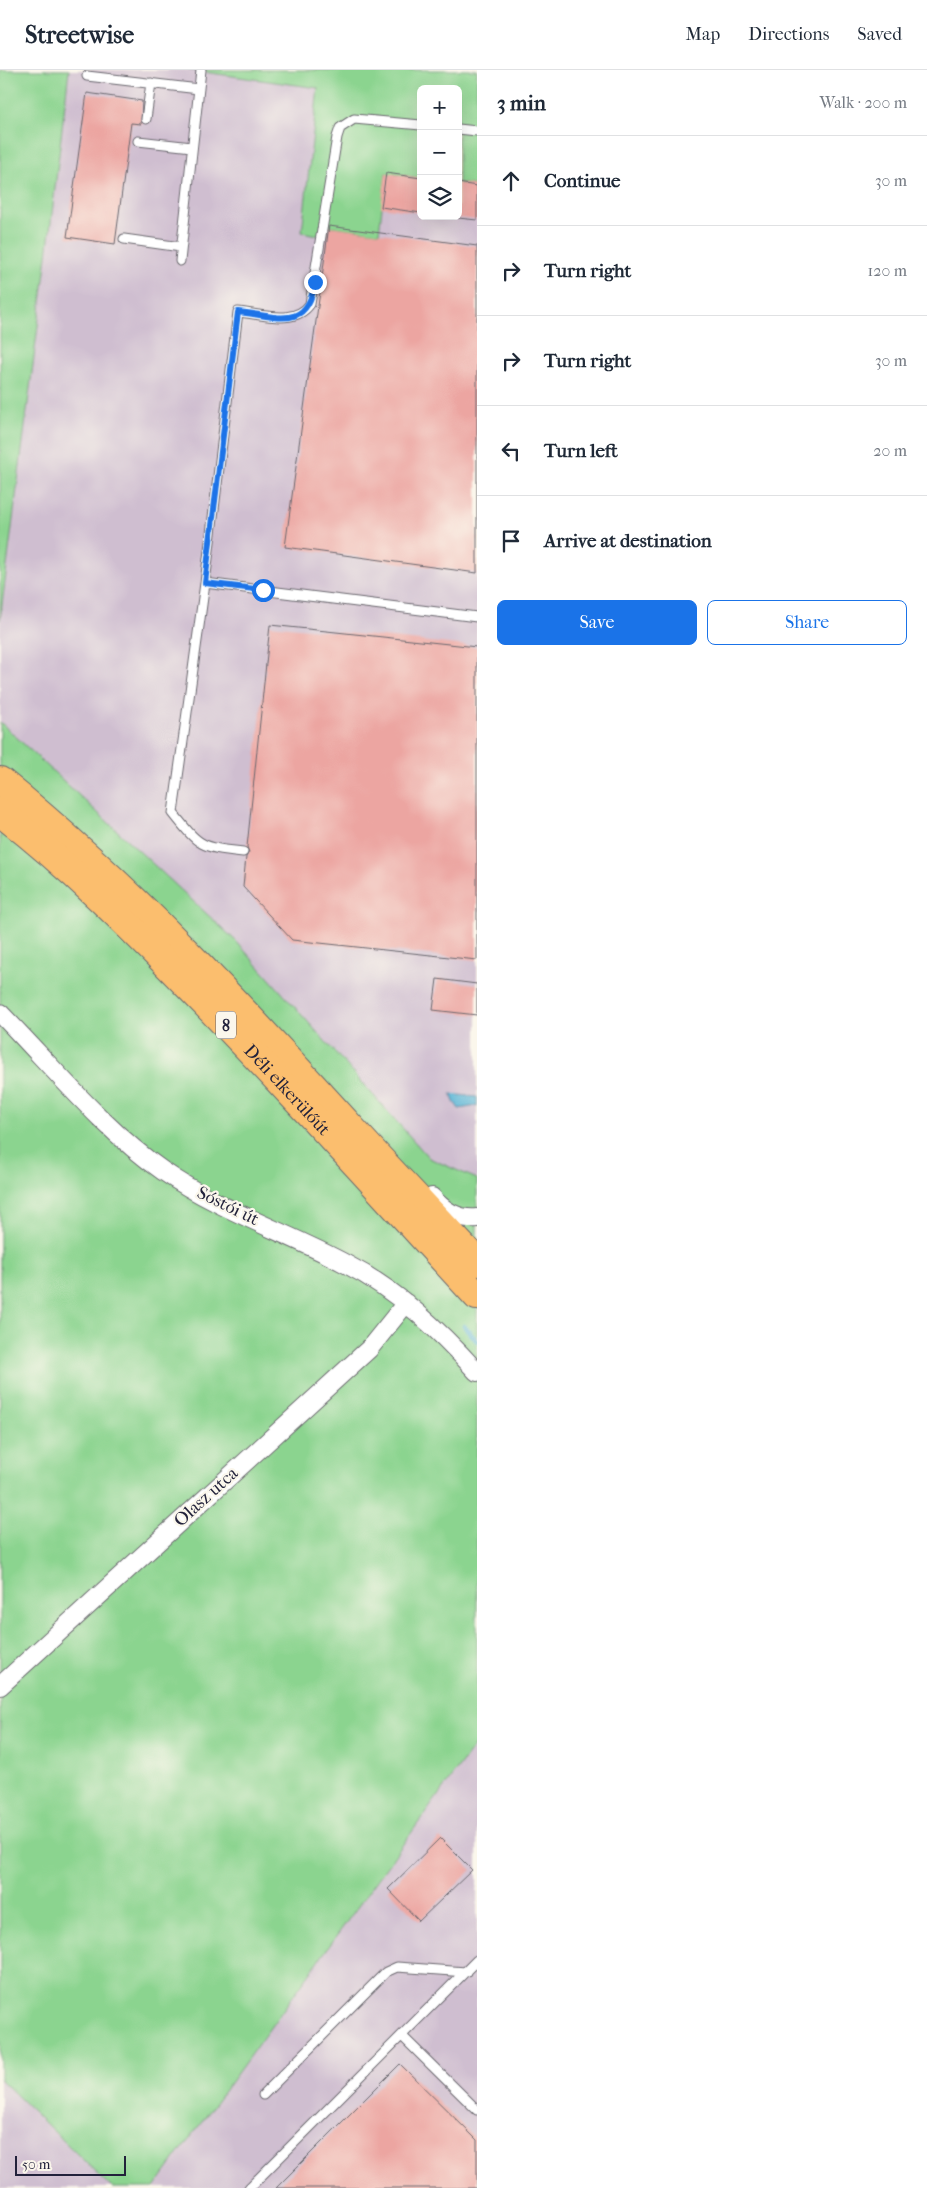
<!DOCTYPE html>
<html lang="en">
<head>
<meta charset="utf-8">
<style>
	:root { --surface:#fff; --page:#f6f6f7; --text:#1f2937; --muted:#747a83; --line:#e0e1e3; --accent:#1a73e8 }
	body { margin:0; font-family:"IM FELL French Canon",serif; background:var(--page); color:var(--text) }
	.controls { position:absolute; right:15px; top:15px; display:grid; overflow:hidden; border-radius:8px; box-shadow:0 5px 20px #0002 }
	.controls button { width:45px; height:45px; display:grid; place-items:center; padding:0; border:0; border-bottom:1px solid var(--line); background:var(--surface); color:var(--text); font:25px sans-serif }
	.scale { position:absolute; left:15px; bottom:12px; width:111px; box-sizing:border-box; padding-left:5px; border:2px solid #22223b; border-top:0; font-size:14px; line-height:18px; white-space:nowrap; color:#22223b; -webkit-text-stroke:4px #fbf7ec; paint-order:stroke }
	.stop { position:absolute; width:15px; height:15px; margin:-11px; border:4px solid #1a73e8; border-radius:50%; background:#fff }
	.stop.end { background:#1a73e8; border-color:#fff; box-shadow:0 1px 5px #0008 }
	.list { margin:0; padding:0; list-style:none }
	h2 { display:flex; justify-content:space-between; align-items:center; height:65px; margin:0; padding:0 20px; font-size:21px }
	h2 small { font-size:16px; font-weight:400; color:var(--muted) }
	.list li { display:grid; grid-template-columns:32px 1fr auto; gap:15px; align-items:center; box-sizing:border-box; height:90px; padding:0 20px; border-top:1px solid var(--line) }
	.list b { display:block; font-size:19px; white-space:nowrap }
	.list em { font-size:16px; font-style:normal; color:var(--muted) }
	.actions { display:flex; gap:10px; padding:15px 20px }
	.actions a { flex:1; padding:11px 0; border:1px solid var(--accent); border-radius:8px; text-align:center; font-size:18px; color:var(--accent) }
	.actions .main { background:var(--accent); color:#fff }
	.icon { flex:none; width:28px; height:28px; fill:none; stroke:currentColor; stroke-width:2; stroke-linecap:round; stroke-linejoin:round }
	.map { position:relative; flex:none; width:477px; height:2118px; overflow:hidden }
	header { display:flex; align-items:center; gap:30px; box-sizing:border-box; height:70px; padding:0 25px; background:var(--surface); border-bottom:1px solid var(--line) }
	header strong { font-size:24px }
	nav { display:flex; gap:28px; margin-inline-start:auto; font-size:18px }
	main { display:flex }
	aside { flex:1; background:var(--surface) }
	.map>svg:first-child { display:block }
</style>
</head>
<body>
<header>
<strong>Streetwise</strong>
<nav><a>Map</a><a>Directions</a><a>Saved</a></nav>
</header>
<main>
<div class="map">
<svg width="477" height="2118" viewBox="0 0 477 2118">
	<rect width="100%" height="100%" fill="#fbf7ec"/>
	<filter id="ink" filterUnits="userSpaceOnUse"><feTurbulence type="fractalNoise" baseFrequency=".02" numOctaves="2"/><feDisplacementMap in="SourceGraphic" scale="10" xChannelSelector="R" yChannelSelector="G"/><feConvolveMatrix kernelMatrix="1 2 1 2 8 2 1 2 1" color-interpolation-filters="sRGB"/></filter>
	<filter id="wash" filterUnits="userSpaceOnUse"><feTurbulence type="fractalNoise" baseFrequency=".0096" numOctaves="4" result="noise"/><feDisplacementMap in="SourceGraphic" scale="20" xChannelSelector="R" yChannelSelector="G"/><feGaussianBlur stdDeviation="1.12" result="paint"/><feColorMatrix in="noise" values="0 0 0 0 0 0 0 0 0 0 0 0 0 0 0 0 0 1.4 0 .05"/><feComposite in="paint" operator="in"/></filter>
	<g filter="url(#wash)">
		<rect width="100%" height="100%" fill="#efe8cc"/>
		<path fill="#cfbed0" d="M69,0H189L318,18L302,162L328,156L379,163L386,103L421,108V146H458V113L477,116V1109L429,1088L236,871L0,652V550L47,186Z
			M477,1672V2118H154Z
			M0,2009L112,2118H0Z"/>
		<path fill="#8bd48f" stroke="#567b65" d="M0,0H69L47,186L0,550Z
			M189,0H477V116L458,113V19H421V108L386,103L379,163L328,156L326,167L302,162L318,18Z
			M0,652L236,871L429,1088L477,1109V1672L154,2118H112L0,2009Z"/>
		<path fill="#58b4d6" stroke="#3d6b88" d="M451,1024L477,1027V1036L459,1039L454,1032Z"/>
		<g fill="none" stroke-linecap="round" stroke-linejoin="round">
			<path stroke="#58b4d6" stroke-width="4.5" d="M464,1256L477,1271"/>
		</g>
		<g id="blocks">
			<path fill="#eca5a1" d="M87,23L142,31L141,54L131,53L115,174L67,167Z
				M386,103L421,108V143L381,137Z
				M458,113L477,116V150L458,148Z
				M329,156L477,176V503L285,477Z
				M270,555L477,577V890L292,870L243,817L246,787L249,782L247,777Z
				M437,909L477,914V945L433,940Z
				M440,1768L472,1800L419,1851L388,1819Z
				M400,1994L477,2070V2118H276Z"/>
		</g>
	</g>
	<g filter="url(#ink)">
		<use href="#blocks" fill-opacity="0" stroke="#6a676e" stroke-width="1"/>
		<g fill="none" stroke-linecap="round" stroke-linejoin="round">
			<g stroke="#6a676e" stroke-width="11">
				<path id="lane" d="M87,6L199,19
					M146,49L151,13
					M421,55L354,49L340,58L337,67L310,234C295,256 261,244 238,242L205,513L477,547
					M458,59L477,61
					M138,71L192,77
					M124,169L181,177
					M180,191L201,0
					M205,513L173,743C200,777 200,777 243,782
					M402,1966L477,2040
					M263,2025L386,1902L397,1897L466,1902
					M249,2118L477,1890"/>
			</g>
			<g stroke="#6a676e" stroke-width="20">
				<path id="street" d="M0,943C51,995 104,1060 163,1101C219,1140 286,1162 346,1194C397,1220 439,1260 477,1302
					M432,1127C444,1141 458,1150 477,1148
					M0,1616L369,1279L406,1233"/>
			</g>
			<g stroke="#6a676e" stroke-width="30">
				<g id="primary">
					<path d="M0,711C130,816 243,939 355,1062C395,1106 437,1149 477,1192"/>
					<path id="s1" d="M0,742C70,796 132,858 194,922C291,1021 383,1124 477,1226"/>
				</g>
			</g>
			<use href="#lane" stroke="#fff" stroke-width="9"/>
			<use href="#street" stroke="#fff" stroke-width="18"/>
			<use href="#primary" stroke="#fbbe6e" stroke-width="28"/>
		</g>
	</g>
	<g fill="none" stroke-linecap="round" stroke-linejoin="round" filter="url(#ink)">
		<path stroke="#1a73e8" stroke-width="6" d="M263,520L205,513L238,242C277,246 307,262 315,212"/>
	</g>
	<g text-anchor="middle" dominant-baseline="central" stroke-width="4.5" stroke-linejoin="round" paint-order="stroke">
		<rect fill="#fbf7ec" stroke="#636270" stroke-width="1" x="216" y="941.5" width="20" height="27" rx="4"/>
		<g font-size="16" font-weight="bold" fill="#22223b">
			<text x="226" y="955">8</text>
		</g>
		<g font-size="18" fill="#22223b" stroke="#fbf7ec">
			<text stroke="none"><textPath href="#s1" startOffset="400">Déli elkerülőút</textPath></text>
			<text transform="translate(228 1136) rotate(26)">Sóstói út</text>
			<text transform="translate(206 1427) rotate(-42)">Olasz utca</text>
		</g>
	</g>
</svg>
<div class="controls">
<button>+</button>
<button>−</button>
<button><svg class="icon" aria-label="layers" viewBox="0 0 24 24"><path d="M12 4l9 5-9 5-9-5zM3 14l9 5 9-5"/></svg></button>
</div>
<div class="scale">50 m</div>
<div class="stop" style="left:263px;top:520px"></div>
<div class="stop end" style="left:315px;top:212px"></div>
</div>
<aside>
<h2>3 min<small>Walk · 200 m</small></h2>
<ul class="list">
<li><svg class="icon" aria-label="ahead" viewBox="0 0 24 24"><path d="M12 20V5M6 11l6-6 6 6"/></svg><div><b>Continue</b></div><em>30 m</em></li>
<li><svg class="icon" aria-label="right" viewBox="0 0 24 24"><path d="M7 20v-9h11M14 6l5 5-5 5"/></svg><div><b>Turn right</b></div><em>120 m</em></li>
<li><svg class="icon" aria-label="right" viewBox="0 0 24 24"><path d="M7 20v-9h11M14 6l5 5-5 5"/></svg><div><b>Turn right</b></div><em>30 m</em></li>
<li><svg class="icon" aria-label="left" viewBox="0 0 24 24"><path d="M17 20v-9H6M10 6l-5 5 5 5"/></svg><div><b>Turn left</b></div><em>20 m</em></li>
<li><svg class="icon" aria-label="arrive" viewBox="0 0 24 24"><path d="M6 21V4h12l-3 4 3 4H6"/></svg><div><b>Arrive at destination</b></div></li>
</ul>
<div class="actions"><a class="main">Save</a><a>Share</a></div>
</aside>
</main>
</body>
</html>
